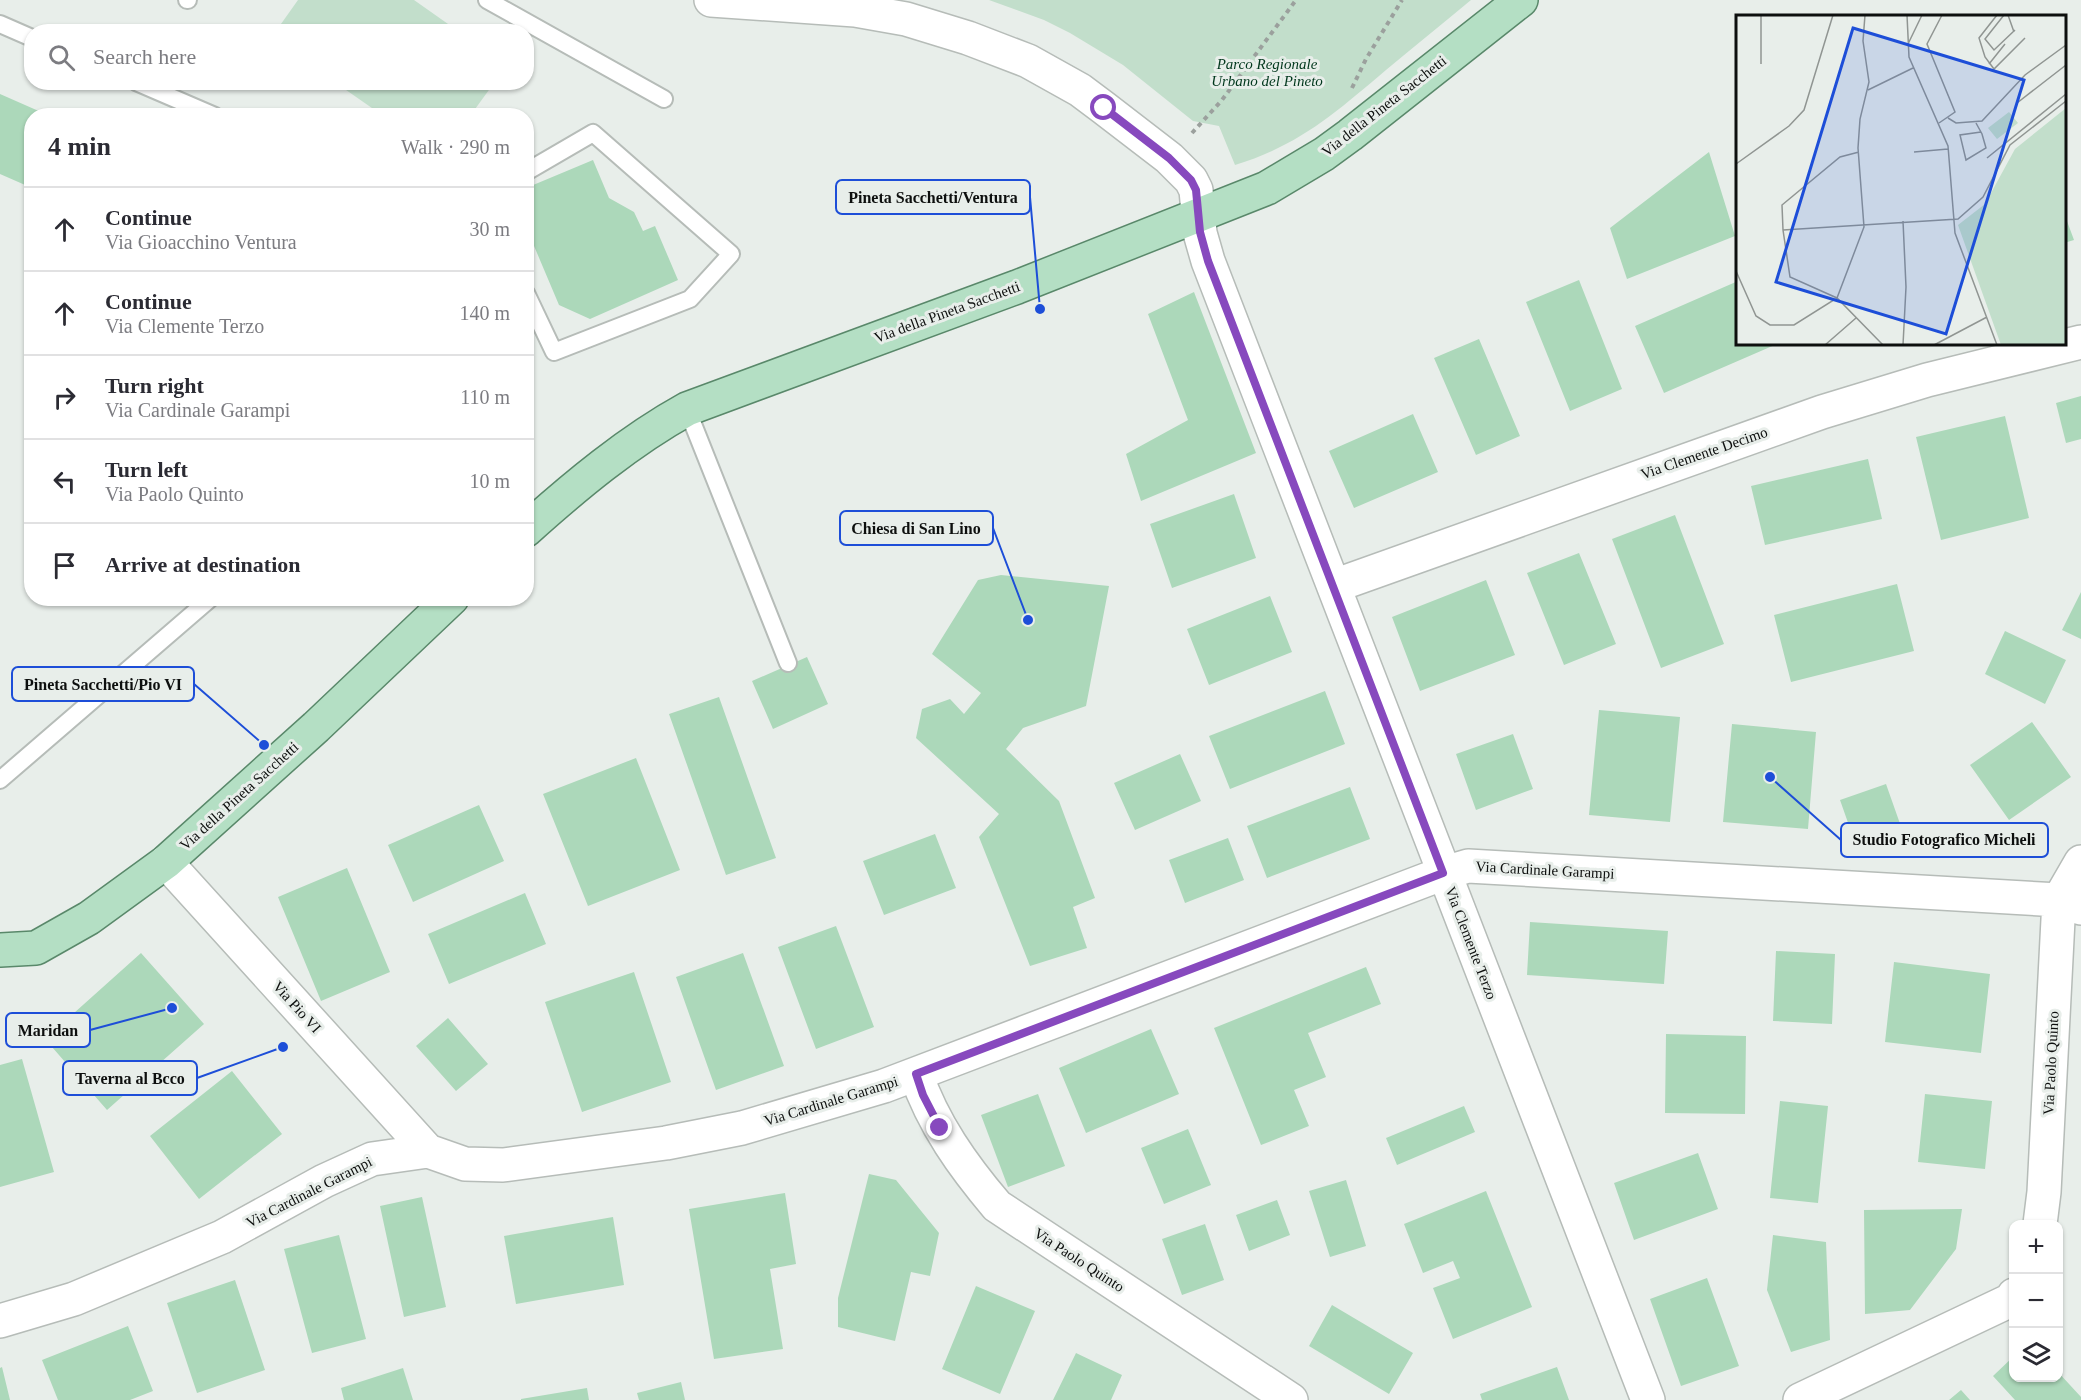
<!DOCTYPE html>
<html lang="en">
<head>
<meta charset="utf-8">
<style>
	:root { --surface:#fff; --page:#f2f2f3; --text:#2b2b33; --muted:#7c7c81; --line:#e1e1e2 }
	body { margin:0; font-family:Georgia,serif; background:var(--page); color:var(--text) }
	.controls { position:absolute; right:18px; bottom:18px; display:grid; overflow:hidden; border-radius:12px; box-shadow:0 2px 4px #0004 }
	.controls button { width:54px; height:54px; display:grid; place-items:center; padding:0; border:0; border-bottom:2px solid var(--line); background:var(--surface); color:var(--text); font:30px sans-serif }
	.stop { position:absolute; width:18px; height:18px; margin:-14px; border:4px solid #8749be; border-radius:50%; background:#fff }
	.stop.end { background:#8749be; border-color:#fff; box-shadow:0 2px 6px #0008 }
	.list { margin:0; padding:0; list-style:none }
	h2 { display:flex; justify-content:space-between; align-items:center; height:78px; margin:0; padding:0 24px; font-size:26px }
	h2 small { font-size:20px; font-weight:400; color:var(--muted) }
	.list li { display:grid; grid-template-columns:39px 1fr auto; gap:18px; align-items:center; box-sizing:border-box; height:84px; padding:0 24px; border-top:2px solid var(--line) }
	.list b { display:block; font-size:22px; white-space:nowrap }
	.list p { margin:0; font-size:20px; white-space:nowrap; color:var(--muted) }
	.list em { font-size:20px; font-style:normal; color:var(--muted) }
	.icon { flex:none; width:33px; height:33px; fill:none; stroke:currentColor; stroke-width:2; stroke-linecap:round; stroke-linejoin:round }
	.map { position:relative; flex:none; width:2081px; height:1400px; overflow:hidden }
	.search { position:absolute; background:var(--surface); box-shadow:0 2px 4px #0004; left:24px; top:24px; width:510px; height:66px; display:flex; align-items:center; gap:15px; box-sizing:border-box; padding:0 21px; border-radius:24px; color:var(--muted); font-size:22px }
	.panel { position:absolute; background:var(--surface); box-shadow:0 2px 4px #0004; left:24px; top:108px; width:510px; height:498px; border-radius:24px }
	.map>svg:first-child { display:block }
</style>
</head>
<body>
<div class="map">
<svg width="2081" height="1400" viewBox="0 0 2081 1400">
	<rect width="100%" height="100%" fill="#e8eeea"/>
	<path fill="#c2decb" d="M298,0H414L458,31H276Z
		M989,0H1471C1443,23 1414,47 1386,70C1335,113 1300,145 1235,165L1219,126L1193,121L1123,65L1070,33L1044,20Z
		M336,83H494L470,116L382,115Z"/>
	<path fill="#acd8ba" d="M0,94L50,116H32V188L0,174Z
		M1709,152L1735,236L1627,279L1610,228Z
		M593,160L609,198L634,212L643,231L655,226L678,280L590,319L559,305L526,227V188Z
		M2064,213L2074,240L2064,243Z
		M1579,280L1622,389L1570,411L1526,302Z
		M1738,281V344H1777L1664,393L1635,326Z
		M1194,292L1256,453L1141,501L1126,454L1188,420L1148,314Z
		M1479,339L1520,436L1476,455L1434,358Z
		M2081,396V439L2066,443L2056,403Z
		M1413,414L1438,472L1354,508L1329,451Z
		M2005,416L2029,518L1941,540L1916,437Z
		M1868,459L1882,519L1765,545L1751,486Z
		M1234,494L1256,558L1172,588L1150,524Z
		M1675,515L1724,644L1661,668L1612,539Z
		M1579,553L1616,644L1564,665L1527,573Z
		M1001,575L1109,586L1086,706L1023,728L1006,749L1059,801L1095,898L1073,907L1087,948L1030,966L979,837L999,814L916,738L922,709L950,699L964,714L981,693L932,654L978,580Z
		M1486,580L1515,655L1420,691L1392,617Z
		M1897,584L1914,651L1791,682L1774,615Z
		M2081,592V639L2062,630Z
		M1270,596L1292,652L1209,685L1187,629Z
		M2005,631L2066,660L2045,704L1985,674Z
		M807,657L828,704L773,729L752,681Z
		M1325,691L1345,744L1230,789L1209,736Z
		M719,697L776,858L726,875L669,714Z
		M1599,710L1680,717L1670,822L1589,815Z
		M2032,722L2071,777L2009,820L1970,765Z
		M1732,724L1816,732L1808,829L1723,822Z
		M1513,734L1533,789L1476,810L1456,754Z
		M1180,754L1201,801L1135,830L1114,783Z
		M636,758L680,870L588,906L543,794Z
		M1886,784L1904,835L1858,851L1840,800Z
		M1350,787L1370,839L1267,878L1247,826Z
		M479,805L504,861L413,902L388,845Z
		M935,834L956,888L884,915L863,861Z
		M1228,838L1244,880L1185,903L1169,860Z
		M347,868L390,972L321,1001L278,897Z
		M525,893L546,944L449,984L428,934Z
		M1530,922L1668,931L1664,984L1527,975Z
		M836,926L874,1027L816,1049L778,947Z
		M1776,951L1835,954L1832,1024L1773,1021Z
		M141,953L204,1024L107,1110L45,1039Z
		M743,953L784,1066L716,1090L676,977Z
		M1894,962L1990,974L1981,1053L1885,1042Z
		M1366,967L1381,1004L1308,1033L1326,1077L1294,1090L1309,1126L1261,1145L1214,1028Z
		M634,972L671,1082L582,1112L545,1002Z
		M448,1018L488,1064L456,1091L416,1046Z
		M1151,1029L1179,1094L1086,1133L1059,1068Z
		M1666,1034L1746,1036L1745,1114L1665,1113Z
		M22,1059L54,1172L0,1187V1065Z
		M232,1071L282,1134L199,1199L150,1136Z
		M1038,1094L1065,1166L1008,1187L981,1115Z
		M1925,1094L1992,1101L1985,1169L1918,1162Z
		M1780,1101L1828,1106L1818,1203L1770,1198Z
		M1464,1106L1475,1132L1397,1165L1386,1138Z
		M1188,1129L1211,1185L1164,1204L1141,1148Z
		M1698,1153L1718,1209L1634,1240L1614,1183Z
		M869,1174L896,1180L939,1233L930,1276L911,1272L895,1341L838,1327V1298Z
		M1346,1180L1366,1246L1330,1257L1309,1191Z
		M1486,1191L1532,1307L1453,1339L1433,1288L1460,1278L1453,1261L1423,1273L1404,1224Z
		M785,1193L796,1264L770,1269L783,1349L714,1359L689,1209Z
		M422,1197L446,1307L404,1317L380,1206Z
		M1277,1200L1290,1235L1249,1251L1236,1215Z
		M1962,1209L1956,1249L1910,1310L1865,1314L1864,1210Z
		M613,1217L624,1285L516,1304L504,1236Z
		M1205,1224L1224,1280L1182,1295L1162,1239Z
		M339,1235L366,1339L312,1353L284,1249Z
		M1773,1235L1826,1242L1830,1340L1791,1352L1767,1290Z
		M1707,1278L1739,1366L1681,1386L1650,1299Z
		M235,1280L265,1370L197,1393L167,1303Z
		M976,1286L1035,1311L1000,1394L942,1369Z
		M1332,1305L1413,1353L1389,1394L1309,1346Z
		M128,1326L153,1391L130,1400H58L42,1360Z
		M1076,1353L1122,1375L1111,1400H1053Z
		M2014,1356V1378H2058V1372L2081,1397V1400H2015L1993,1376Z
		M2,1367L10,1400H0V1368Z
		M1557,1367L1569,1400H1482L1480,1394Z
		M403,1368L413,1400H344L341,1388Z
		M681,1382L685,1400H639L637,1393Z
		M587,1388L589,1400H521V1399Z
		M1961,1390L1970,1400H1949Z"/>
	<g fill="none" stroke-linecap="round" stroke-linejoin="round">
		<g stroke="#b6bcb8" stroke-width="20">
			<path id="lane" d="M187,0H188
				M487,0L664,99
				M0,24L32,38
				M136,82L215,116
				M526,172L593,133L731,254L690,299L554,352L526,293
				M687,409L788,663
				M0,780L211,598"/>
		</g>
		<g stroke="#b6bcb8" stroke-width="36">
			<path id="street" d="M711,0L855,10L906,19L968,38L1028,61L1080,90L1104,108L1169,158L1191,180L1196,190L1200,233L1208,261L1648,1400
				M1334,586L1822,412L1927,380L2081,342
				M166,862L428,1151
				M916,1074C933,1124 963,1166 997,1206L1291,1400
				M2040,1224L2044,1192L2059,900L2081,862
				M0,1321L74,1299L222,1237L324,1181L372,1159L428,1151L465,1164L503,1165L666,1143L742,1128L884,1086L1444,873L1468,866L2059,900L2081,908
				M1800,1400L2011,1300L2014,1295"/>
		</g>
		<g stroke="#59886a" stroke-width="36">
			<path id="primary" d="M526,530C575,486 629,441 687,409L1017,287L1267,188L1324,154L1350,135L1521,0
				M0,950L36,948L89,918L166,862L316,727L452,598"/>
		</g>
		<path stroke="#9ba09d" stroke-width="4" stroke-dasharray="4.5 4.5" stroke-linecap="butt" d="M1352,88L1366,59L1402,0
			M1192,133L1222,100L1296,0"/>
		<use href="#lane" stroke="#fff" stroke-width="16"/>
		<use href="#street" stroke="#fff" stroke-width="33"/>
		<use href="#primary" stroke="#b4dfc4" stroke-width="33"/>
	</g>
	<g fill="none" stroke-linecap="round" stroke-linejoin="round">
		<path stroke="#8749be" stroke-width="8" d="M940,1128L923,1095L916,1074L1443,873L1208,261L1200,232L1196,190L1191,180L1169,158L1104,108"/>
	</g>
	<g text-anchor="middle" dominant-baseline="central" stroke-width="6" stroke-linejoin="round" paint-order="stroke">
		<g font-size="15" font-style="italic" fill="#00371c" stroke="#e8eeea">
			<text x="1267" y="64">Parco Regionale<tspan x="1267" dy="17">Urbano del Pineto</tspan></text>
		</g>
		<g font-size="15" fill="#0d0f0e" stroke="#e8eeea">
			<text transform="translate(1384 106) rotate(-38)">Via della Pineta Sacchetti</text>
			<text transform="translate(947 312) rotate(-20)">Via della Pineta Sacchetti</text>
			<text transform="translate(1704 453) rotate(-19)">Via Clemente Decimo</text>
			<text transform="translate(239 796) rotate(-42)">Via della Pineta Sacchetti</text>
			<text transform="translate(1545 870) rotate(3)">Via Cardinale Garampi</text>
			<text transform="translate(1471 943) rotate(69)">Via Clemente Terzo</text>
			<text transform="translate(297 1007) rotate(48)">Via Pio VI</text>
			<text transform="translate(2051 1063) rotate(-87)">Via Paolo Quinto</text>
			<text transform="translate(831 1101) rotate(-17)">Via Cardinale Garampi</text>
			<text transform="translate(309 1192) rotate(-27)">Via Cardinale Garampi</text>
			<text transform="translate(1079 1260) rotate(33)">Via Paolo Quinto</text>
		</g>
	</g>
	<g transform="translate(1736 15)">
		<rect width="330" height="330" fill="#e8eeea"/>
		<path d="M330,93V330H265L222,210L249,189L279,134ZM273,97L282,108L261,124L252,113Z" fill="#c2decb"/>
		<path fill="none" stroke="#909592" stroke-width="1.5" d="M171,0L173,42L212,131L219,218L261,330M261,0L243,23L249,42L258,54L289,23M268,0L249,24L258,35L279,15M272,0L278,17M172,29L186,0M25,49V0M253,49L269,29M132,75L177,53M281,88L330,50M212,103L220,108L246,106L289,60L330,30M203,108L219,97L191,29L206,0M240,108L246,119L250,133L230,145L224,120L245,117M123,137L104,142L46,190L47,215L54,262L101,283L147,330M178,137L212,134M251,143L330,79M0,149L53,111L68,95L97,0M47,215L222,204L247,182L274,130L330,86M0,256L20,301L34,310H58L101,283L128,212L122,133L124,104L133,67L127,26L129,0M89,330L120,303M167,330L170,272L167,206M198,330L251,302"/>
		<path fill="#1d4ed8" fill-opacity="0.15" stroke="#1d4ed8" stroke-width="3" d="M117,13L288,65L210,319L40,267Z"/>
		<rect width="330" height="330" fill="none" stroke="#0d0f0e" stroke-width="3"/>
	</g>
	<path fill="none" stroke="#1d4ed8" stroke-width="2" d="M1040 309L1030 197M1028 620L993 528M264 745L194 684M1770 777L1841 840M172 1008L90 1030M283 1047L197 1078"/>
	<g fill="#1d4ed8" stroke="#e8eeea" stroke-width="2">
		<circle cx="1040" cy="309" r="6"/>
		<circle cx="1028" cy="620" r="6"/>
		<circle cx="264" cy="745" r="6"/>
		<circle cx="1770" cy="777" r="6"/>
		<circle cx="172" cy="1008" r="6"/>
		<circle cx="283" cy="1047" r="6"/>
	</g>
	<g fill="#e8eeea" stroke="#1d4ed8" stroke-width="2">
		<rect x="836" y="180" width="194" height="34" rx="6"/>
		<rect x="840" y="511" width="153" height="34" rx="6"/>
		<rect x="12" y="667" width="182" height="34" rx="6"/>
		<rect x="1841" y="823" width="207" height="34" rx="6"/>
		<rect x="6" y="1013" width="84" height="34" rx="6"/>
		<rect x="63" y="1061" width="134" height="34" rx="6"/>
	</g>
	<g font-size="16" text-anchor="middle" font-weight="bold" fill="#0d0f0e">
		<text x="933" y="203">Pineta Sacchetti/Ventura</text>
		<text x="916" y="534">Chiesa di San Lino</text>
		<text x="103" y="690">Pineta Sacchetti/Pio VI</text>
		<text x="1944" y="845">Studio Fotografico Micheli</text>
		<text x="48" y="1036">Maridan</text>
		<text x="130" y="1084">Taverna al Bcco</text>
	</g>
</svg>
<div class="controls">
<button>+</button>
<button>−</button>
<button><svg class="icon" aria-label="layers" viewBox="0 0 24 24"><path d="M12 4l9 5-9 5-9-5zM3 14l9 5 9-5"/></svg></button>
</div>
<div class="stop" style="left:1104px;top:108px"></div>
<div class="stop end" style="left:940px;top:1128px"></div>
<div class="search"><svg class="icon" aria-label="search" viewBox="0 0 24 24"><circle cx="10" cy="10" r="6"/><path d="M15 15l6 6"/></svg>Search here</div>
<section class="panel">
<h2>4 min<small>Walk · 290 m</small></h2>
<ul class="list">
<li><svg class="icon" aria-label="ahead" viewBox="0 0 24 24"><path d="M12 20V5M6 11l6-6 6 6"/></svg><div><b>Continue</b><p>Via Gioacchino Ventura</p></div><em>30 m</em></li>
<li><svg class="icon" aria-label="ahead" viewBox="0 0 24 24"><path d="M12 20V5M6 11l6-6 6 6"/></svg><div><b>Continue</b><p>Via Clemente Terzo</p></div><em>140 m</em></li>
<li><svg class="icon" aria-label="right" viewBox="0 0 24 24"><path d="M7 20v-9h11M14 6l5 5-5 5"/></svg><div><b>Turn right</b><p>Via Cardinale Garampi</p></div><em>110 m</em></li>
<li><svg class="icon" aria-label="left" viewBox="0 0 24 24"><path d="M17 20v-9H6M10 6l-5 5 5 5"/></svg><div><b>Turn left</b><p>Via Paolo Quinto</p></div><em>10 m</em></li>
<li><svg class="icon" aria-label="arrive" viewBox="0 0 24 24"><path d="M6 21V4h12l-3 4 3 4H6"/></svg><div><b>Arrive at destination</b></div></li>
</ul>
</section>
</div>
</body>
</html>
